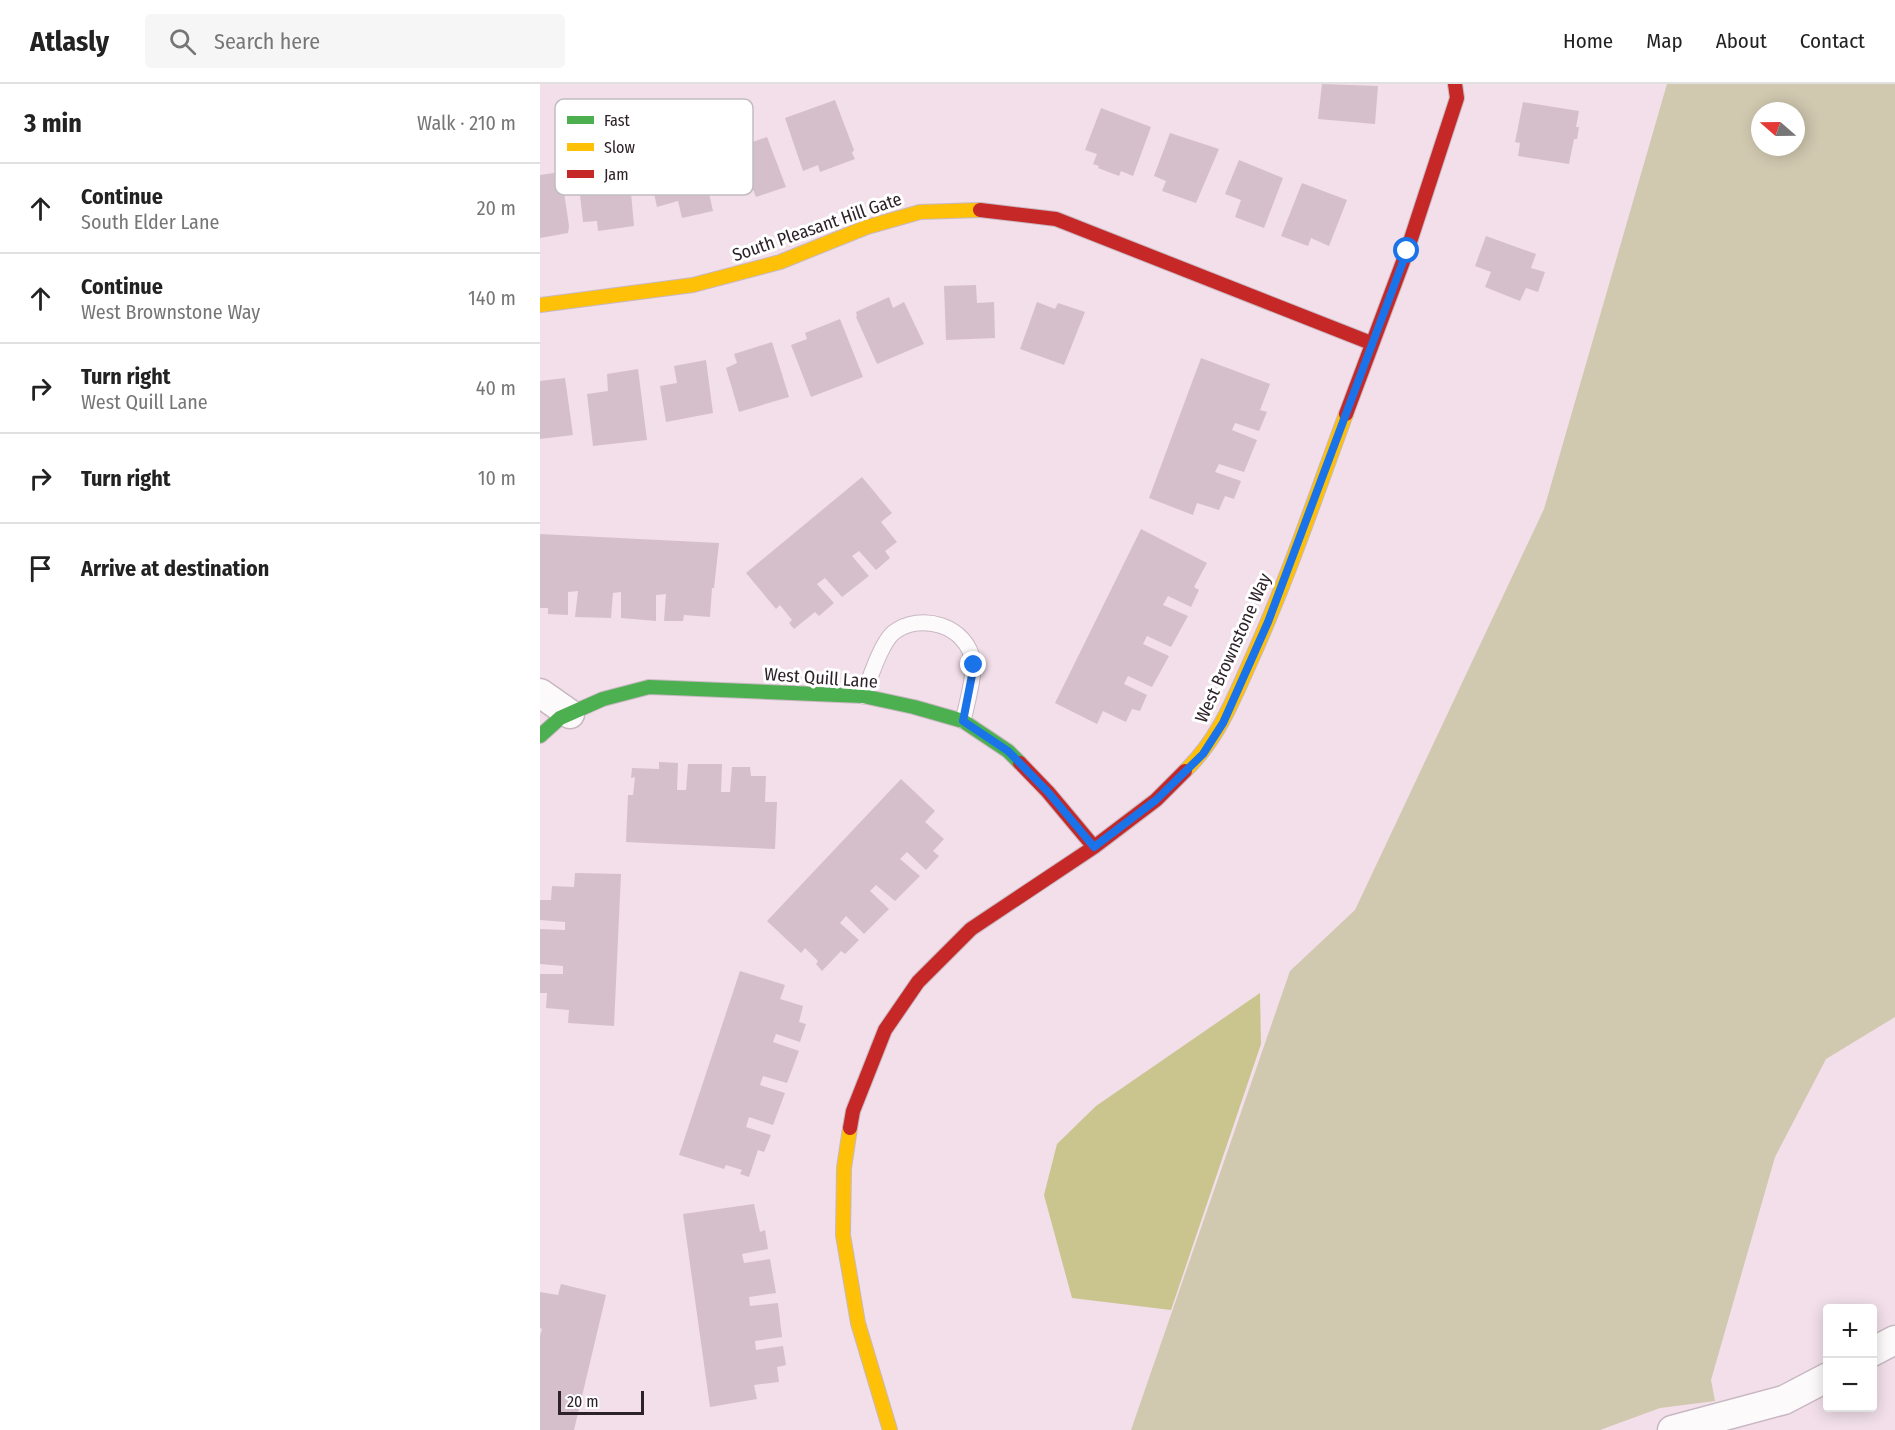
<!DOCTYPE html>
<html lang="en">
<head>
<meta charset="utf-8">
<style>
	:root { --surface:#fff; --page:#f6f6f6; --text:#222; --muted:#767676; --line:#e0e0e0 }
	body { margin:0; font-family:"Fira Sans Condensed",sans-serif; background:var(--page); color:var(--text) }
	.controls { position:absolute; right:18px; bottom:18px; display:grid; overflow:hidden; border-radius:6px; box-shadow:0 3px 15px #0003 }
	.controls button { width:54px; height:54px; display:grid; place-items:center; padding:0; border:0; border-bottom:2px solid var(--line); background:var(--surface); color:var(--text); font:30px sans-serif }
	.compass { position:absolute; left:1211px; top:18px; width:54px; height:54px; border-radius:50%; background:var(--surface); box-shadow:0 3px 15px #0003; rotate:290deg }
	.scale { position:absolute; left:18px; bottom:15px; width:86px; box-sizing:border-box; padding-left:6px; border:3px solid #2e2229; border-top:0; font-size:16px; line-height:21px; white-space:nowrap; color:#2e2229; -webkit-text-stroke:4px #fff; paint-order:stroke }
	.stop { position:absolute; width:18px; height:18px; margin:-14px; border:4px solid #1a73e8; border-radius:50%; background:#fff }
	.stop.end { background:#1a73e8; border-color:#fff; box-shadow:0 2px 6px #0008 }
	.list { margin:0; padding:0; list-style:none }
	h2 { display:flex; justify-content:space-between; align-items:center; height:78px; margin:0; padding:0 24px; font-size:26px }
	h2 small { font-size:20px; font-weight:400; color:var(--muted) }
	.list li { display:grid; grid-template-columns:39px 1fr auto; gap:18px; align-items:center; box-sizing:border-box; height:90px; padding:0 24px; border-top:2px solid var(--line) }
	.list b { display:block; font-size:22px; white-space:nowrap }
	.list p { margin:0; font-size:20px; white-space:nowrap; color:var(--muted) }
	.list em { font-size:20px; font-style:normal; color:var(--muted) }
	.icon { flex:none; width:33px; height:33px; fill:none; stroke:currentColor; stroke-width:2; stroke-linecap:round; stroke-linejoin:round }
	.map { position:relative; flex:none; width:1355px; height:1346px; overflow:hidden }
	header { display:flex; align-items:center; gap:36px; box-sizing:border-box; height:84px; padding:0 30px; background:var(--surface); border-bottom:2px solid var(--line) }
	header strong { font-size:28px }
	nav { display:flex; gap:33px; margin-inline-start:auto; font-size:21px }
	.search { width:420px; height:54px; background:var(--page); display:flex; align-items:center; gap:15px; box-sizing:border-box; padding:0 21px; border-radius:6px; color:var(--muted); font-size:22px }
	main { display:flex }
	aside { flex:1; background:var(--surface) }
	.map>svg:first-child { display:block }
</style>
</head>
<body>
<header>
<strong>Atlasly</strong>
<div class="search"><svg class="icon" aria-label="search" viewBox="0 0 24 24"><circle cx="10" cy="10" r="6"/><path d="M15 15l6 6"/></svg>Search here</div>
<nav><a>Home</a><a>Map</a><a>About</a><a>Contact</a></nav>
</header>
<main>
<aside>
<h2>3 min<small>Walk · 210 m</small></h2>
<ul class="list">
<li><svg class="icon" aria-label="ahead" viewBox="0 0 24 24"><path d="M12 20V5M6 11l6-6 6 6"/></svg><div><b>Continue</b><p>South Elder Lane</p></div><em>20 m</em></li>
<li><svg class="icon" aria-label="ahead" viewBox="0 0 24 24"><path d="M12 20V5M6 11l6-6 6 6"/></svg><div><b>Continue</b><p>West Brownstone Way</p></div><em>140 m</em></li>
<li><svg class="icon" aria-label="right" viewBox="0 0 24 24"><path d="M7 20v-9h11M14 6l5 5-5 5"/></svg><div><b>Turn right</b><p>West Quill Lane</p></div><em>40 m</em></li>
<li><svg class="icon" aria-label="right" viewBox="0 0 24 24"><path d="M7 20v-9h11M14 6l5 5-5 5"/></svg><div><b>Turn right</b></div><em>10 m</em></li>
<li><svg class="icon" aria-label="arrive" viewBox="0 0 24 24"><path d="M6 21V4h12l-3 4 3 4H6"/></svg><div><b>Arrive at destination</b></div></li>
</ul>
</aside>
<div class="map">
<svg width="1355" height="1346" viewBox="0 0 1355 1346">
	<rect width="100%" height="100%" fill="#f2dfe9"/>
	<path fill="#d0c8af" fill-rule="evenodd" d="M1127,0H1355V933L1286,975L1235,1073L1171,1296L1175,1317L1120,1324L1060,1346H591L750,887L815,826L1004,425ZM1220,27H1256V63H1220Z"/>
	<path fill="#cac58f" d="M720,909L721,960L631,1226L532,1214L504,1111L517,1060L556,1022Z"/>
	<path fill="#d5bfcb" d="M782,0L838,2L835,40L778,35Z
		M295,16L314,66L312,69L315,75L280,88L278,81L263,87L245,34Z
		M983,18L1039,27L1036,43H1039L1037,55H1034L1029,80L978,72L980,59L975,58Z
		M561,24L611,43L593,92L581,87L579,92L558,84L559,82L553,80L557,70L545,66Z
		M630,49L679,65L656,119L622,107L626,97L614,92Z
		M227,53L246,103L216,113L210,98L195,104L181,69Z
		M158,60L173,127L142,134L138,117L117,123L106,73Z
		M699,76L743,94L724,144L695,133L701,116L685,110Z
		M89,86L94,142L58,147L57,137L43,138L38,93Z
		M21,88L29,142L28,149L0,154V91Z
		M762,99L807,116L789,162L771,154L768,162L741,152Z
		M946,152L996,170L991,184L1005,188L998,208L986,204L980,217L945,203L951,188L935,182Z
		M436,201L437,219L454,218L455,254L406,256L404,202Z
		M349,213L353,224L364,218L384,260L337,280L316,233L317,232L316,228Z
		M497,218L515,225L518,219L545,228L524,281L480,265Z
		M300,235L323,293L271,313L251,261L267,255L265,249Z
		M232,258L249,313L199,328L186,284L197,279L194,270Z
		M661,274L730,300L720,326L727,328L719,347L695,339L692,346L717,356L704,388L679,380L675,388L701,397L694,415L685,412L679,426L657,419L653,431L609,414Z
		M166,276L173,329L126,338L120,302L137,299L134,282Z
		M98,285L107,356L53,362L47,310L68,307L67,290Z
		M25,294L33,351L0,355V297Z
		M322,393L352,429L341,438L357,458L345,467L350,474L336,486L319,467L312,472L329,492L302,513L285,494L277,500L294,519L279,532L275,528L254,545L249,539L252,536L240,521L236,525L206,489Z
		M601,445L667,479L654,503L659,506L651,523L628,512L623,521L648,532L631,563L607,552L603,560L629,572L612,603L588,592L584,600L607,611L600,627L592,625L586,638L563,627L557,640L515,619Z
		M0,450L179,459L174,504H172L170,533L144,531L143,537H124L126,510L116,511V537L81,534V508L73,509L71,534L35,533L38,507L28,508V531L8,530V524H0Z
		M119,678L138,679L137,706H146L148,680H182L181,708H190L192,683H210L211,692H226L225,718H237L235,765L86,758L88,711H93L95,693L91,694L92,684L119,685Z
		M361,695L395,727L385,738L404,755L393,767L399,772L386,786L367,768L360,775L380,792L355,817L336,801L330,807L349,825L324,850L306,832L300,839L319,856L305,870L301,867L282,887L276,880L278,877L265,864L261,869L227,837Z
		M35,789L81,790L74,942L28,939L29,926L6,924L7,909H0V890H23V882L0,880V845L25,846V838L0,836V816H11L12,802L34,803Z
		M200,887L245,901L240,915L263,922L259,938L266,940L260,958L236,950L233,958L259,967L247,999L223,992L220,1001L245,1009L233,1041L209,1033L206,1043L231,1051L224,1068L218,1066L209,1093L200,1090L202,1086L186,1081L184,1085L139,1071Z
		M214,1120L220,1148L225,1146L228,1165L202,1170L204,1179L230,1175L236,1209L209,1213L210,1222L238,1219L242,1253L215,1257L216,1266L243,1262L246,1281L237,1283L239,1298L214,1301L217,1315L170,1323L143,1130Z
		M21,1200L66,1211L34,1346H0V1252L2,1245L0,1244V1208L18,1211Z"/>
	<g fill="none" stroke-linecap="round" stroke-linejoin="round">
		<g stroke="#c8b8c1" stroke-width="17">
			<path id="lane" d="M323,612C330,595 340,561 353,549C381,527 428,542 433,578C435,591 426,623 423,637"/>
		</g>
		<g stroke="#c8b8c1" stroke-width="31">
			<path id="street" d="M0,609L30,630
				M1332,1268L1355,1256
				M1132,1346L1244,1316L1288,1293"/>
		</g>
		<g stroke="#c8b8c1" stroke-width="16">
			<path id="fast" d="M0,652L20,634L63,615L109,603L323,612L374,623L423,637L468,667L480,679"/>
		</g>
		<g stroke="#c8b8c1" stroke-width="16">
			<path id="slow" d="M0,221L153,201L240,178L327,143L380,128L440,126
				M645,687C679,654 693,616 712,574C748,494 776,411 806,330
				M310,1044L304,1084L303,1151L318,1239L350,1346"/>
		</g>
		<g stroke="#c8b8c1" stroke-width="16">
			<path id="jam" d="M440,126L516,135L831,259
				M806,330L867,167L917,14L915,0
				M480,679L508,708L554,763
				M310,1044L313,1027L345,946L378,898L431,845L554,763L616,716L645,687"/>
		</g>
		<use href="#lane" stroke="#fdfafc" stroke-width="15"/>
		<use href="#street" stroke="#fdfafc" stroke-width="28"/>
		<use href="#fast" stroke="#4caf50" stroke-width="14"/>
		<use href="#slow" stroke="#ffc107" stroke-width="14"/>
		<use href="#jam" stroke="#c62828" stroke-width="14"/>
	</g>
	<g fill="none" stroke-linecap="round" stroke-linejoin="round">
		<path stroke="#1a73e8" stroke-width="8" d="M434,581L423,637L468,667L508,708L554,763L616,716L663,670L683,639L728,538L867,167"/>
	</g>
	<g text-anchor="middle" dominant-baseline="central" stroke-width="6" stroke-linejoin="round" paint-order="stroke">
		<g font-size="18" fill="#2e2229" stroke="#fff">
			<text transform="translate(277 143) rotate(-19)">South Pleasant Hill Gate</text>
			<text transform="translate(693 564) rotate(-66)">West Brownstone Way</text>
			<text transform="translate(281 594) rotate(4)">West Quill Lane</text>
		</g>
	</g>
	<rect x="15" y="15" width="198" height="96" rx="9" fill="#fff" stroke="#c0bdbf" stroke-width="1.5"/>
	<rect x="27" y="32" width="27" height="8" fill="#4caf50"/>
	<rect x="27" y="59" width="27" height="8" fill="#ffc107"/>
	<rect x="27" y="86" width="27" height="8" fill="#c62828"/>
	<g font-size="16" fill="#2e2229">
		<text x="64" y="42">Fast</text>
		<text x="64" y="69">Slow</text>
		<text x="64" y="96">Jam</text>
	</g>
</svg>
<div class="controls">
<button>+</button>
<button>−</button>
</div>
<svg class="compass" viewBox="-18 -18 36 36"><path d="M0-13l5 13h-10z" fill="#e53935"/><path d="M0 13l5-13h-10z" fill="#767676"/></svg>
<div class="scale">20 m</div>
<div class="stop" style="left:867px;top:167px"></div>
<div class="stop end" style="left:434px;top:581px"></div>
</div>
</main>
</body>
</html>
